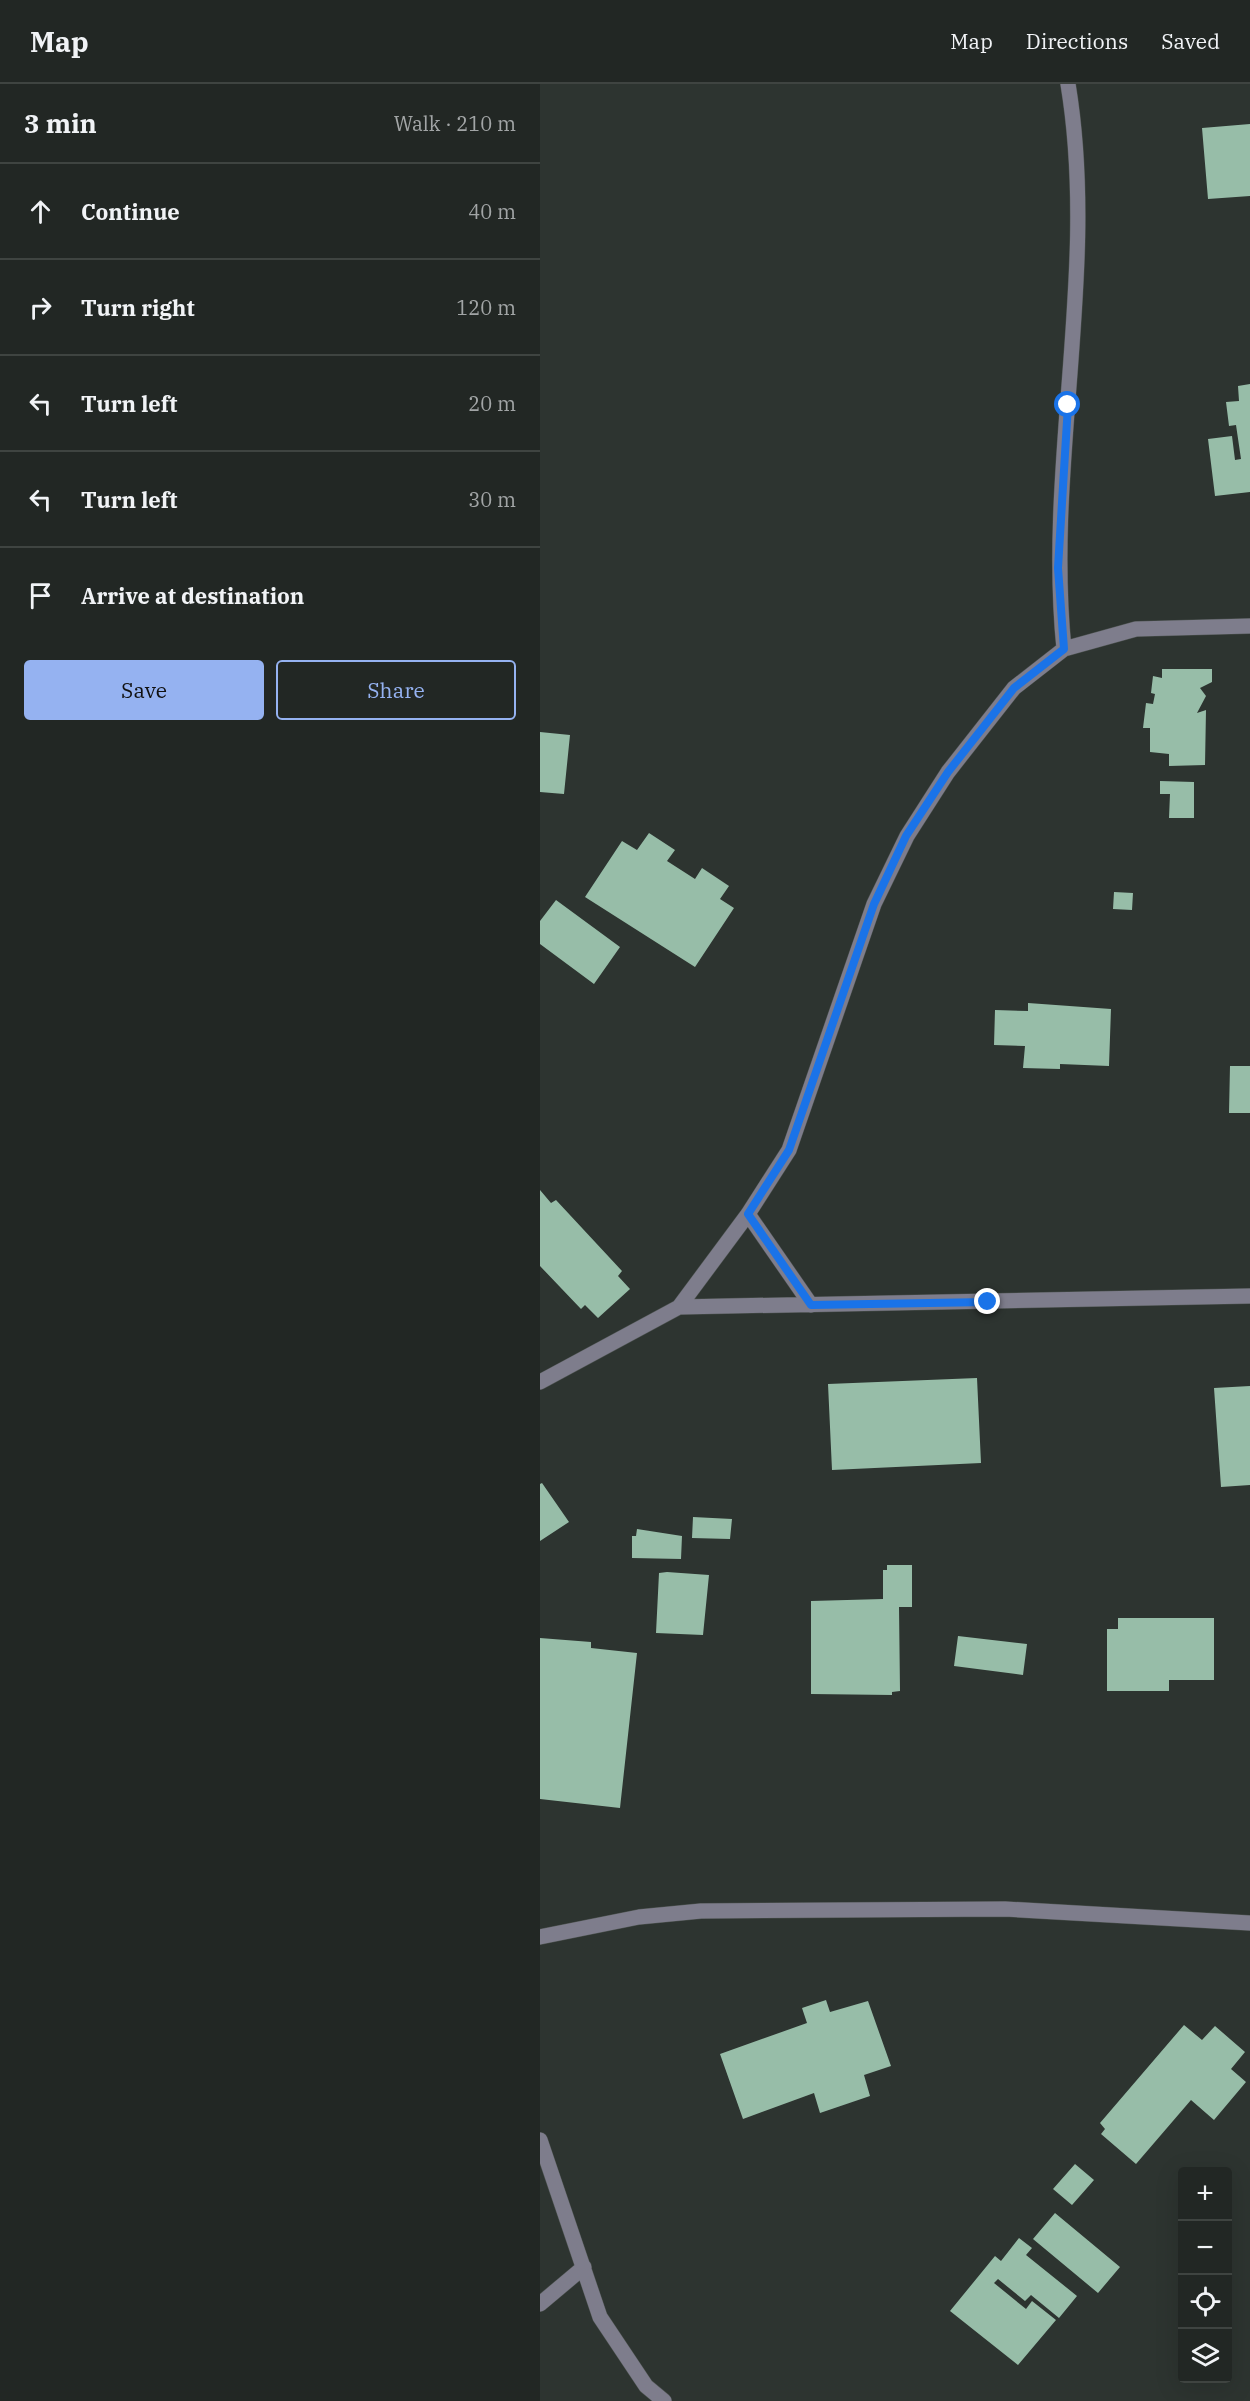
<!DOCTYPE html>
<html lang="en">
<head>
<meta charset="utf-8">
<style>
	:root { --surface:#222724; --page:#2a2f2c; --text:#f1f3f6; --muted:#a2a5a6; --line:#3f4441; --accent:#95b2f1 }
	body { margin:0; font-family:"IBM Plex Serif",serif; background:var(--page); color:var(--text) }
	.controls { position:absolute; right:18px; bottom:18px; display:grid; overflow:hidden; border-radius:6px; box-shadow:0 6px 24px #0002 }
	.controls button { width:54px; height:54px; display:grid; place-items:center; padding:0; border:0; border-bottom:2px solid var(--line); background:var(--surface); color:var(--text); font:30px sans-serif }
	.stop { position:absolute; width:18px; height:18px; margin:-14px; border:4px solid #1a73e8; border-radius:50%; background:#fff }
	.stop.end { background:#1a73e8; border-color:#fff; box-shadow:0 2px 6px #0008 }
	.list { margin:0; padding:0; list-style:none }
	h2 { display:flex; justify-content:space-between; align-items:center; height:78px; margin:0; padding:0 24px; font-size:26px }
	h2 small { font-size:20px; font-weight:400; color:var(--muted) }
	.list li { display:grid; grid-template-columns:39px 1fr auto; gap:18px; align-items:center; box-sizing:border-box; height:96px; padding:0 24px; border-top:2px solid var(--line) }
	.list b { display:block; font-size:22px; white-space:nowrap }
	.list em { font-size:20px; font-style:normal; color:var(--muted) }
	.actions { display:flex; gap:12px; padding:18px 24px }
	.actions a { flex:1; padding:14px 0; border:2px solid var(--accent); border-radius:6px; text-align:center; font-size:21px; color:var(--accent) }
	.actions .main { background:var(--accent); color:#111 }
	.icon { flex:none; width:33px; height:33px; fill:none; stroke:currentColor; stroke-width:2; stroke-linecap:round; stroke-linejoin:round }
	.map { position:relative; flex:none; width:710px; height:2317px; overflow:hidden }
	header { display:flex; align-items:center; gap:36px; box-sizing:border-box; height:84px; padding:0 30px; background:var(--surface); border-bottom:2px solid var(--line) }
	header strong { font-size:28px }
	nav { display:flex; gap:33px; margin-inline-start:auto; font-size:21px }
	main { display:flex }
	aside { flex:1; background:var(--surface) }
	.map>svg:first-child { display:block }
</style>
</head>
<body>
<header>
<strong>Map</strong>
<nav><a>Map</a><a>Directions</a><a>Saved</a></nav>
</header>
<main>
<aside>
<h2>3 min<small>Walk · 210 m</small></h2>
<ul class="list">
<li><svg class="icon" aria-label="ahead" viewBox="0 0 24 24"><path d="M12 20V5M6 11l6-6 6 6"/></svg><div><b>Continue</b></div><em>40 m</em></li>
<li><svg class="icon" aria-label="right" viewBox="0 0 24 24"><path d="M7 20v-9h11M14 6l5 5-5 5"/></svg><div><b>Turn right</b></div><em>120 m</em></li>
<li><svg class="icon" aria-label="left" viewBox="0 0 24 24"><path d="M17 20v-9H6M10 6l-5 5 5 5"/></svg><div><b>Turn left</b></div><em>20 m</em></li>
<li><svg class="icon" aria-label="left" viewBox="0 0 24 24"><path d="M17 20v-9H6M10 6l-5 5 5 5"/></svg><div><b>Turn left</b></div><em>30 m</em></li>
<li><svg class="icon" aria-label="arrive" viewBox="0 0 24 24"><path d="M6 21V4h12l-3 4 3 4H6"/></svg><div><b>Arrive at destination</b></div></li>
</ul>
<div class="actions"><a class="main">Save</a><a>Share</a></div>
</aside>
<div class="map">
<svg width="710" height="2317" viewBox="0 0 710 2317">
	<rect width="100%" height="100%" fill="#2d3430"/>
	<path fill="#97bda8" d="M710,40V112L668,115L662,44Z
		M710,300V408L675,412L668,355L692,352L695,376L701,375L696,341L689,342L686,318L699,317L698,302Z
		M622,585H672V598L660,604L666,612L657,629L666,626L665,681L629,682V670L610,668V644H603L606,619L613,620L615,610L611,609L613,592L622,594Z
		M0,648L30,651L24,710L0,708Z
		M620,697L654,698V734H629L630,710H620Z
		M109,749L135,766L127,777L155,795L162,784L189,802L180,815L194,824L155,883L45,813L82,757L97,766Z
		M574,808L593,809L592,826L573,825Z
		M16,816L80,863L54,900L0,860V837Z
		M488,919L571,925L569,982L520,980V985L483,984L485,962L454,961L455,926L488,927Z
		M690,982H710V1029H689Z
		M0,1106L11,1119L16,1116L82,1187L78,1192L90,1205L58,1234L45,1221L41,1225L0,1182Z
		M437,1294L441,1379L292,1386L288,1300Z
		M710,1302V1401L681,1403L674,1304Z
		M2,1399L29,1438L0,1457V1400Z
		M153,1433L192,1435L190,1455L152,1454Z
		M97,1445L142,1452L141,1475L92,1474V1452H96Z
		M347,1481H372V1523H359L360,1607L352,1608V1611L271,1610V1517L343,1515V1486H347Z
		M127,1488L169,1491L163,1551L116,1549L119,1489Z
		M578,1534H674V1596H629V1607H567V1545H578Z
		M418,1552L487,1560L483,1591L414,1582Z
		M0,1554L51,1558V1564L97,1569L80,1724L0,1715Z
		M286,1916L290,1928L328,1917L351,1982L324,1991L330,2012L280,2029L274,2009L203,2035L180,1970L267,1939L262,1924Z
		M644,1941L662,1956L675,1942L705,1968L691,1985L706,1998L674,2036L651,2016L596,2080L561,2050L565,2045L560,2039Z
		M535,2080L554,2096L532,2121L513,2105Z
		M515,2129L580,2183L558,2209L493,2155Z
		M479,2154L492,2164L486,2171L537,2212L519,2234L491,2211L485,2217L458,2195L454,2199L486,2225L492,2217L516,2236L478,2281L410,2227L455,2172L461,2177Z"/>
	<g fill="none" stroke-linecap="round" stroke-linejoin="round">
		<g stroke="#4c524f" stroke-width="16">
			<path id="minor" d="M524,565C505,378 559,187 528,0
				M208,1130L271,1221
				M139,1223L710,1212
				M0,1298L139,1223L208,1130L249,1066L334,820L367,752L408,688L474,604L524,565L596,545L710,542
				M0,1853L99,1833L161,1827L465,1825L710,1839
				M0,2056L60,2233L106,2302L124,2317
				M0,2220L44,2183"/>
		</g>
		<use href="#minor" stroke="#7e7d8c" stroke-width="15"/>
	</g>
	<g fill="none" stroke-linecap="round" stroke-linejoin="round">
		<path stroke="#1a73e8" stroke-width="8" d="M448,1218L271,1221L208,1130L249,1066L334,820L366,752L408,688L474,604L524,565L518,484L528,321"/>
	</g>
</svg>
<div class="controls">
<button>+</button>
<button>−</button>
<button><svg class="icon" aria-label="locate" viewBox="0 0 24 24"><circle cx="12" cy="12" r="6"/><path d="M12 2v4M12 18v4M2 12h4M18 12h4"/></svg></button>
<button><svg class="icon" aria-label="layers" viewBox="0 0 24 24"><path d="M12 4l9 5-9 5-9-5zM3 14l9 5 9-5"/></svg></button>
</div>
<div class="stop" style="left:528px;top:321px"></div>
<div class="stop end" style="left:448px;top:1218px"></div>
</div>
</main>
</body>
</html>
